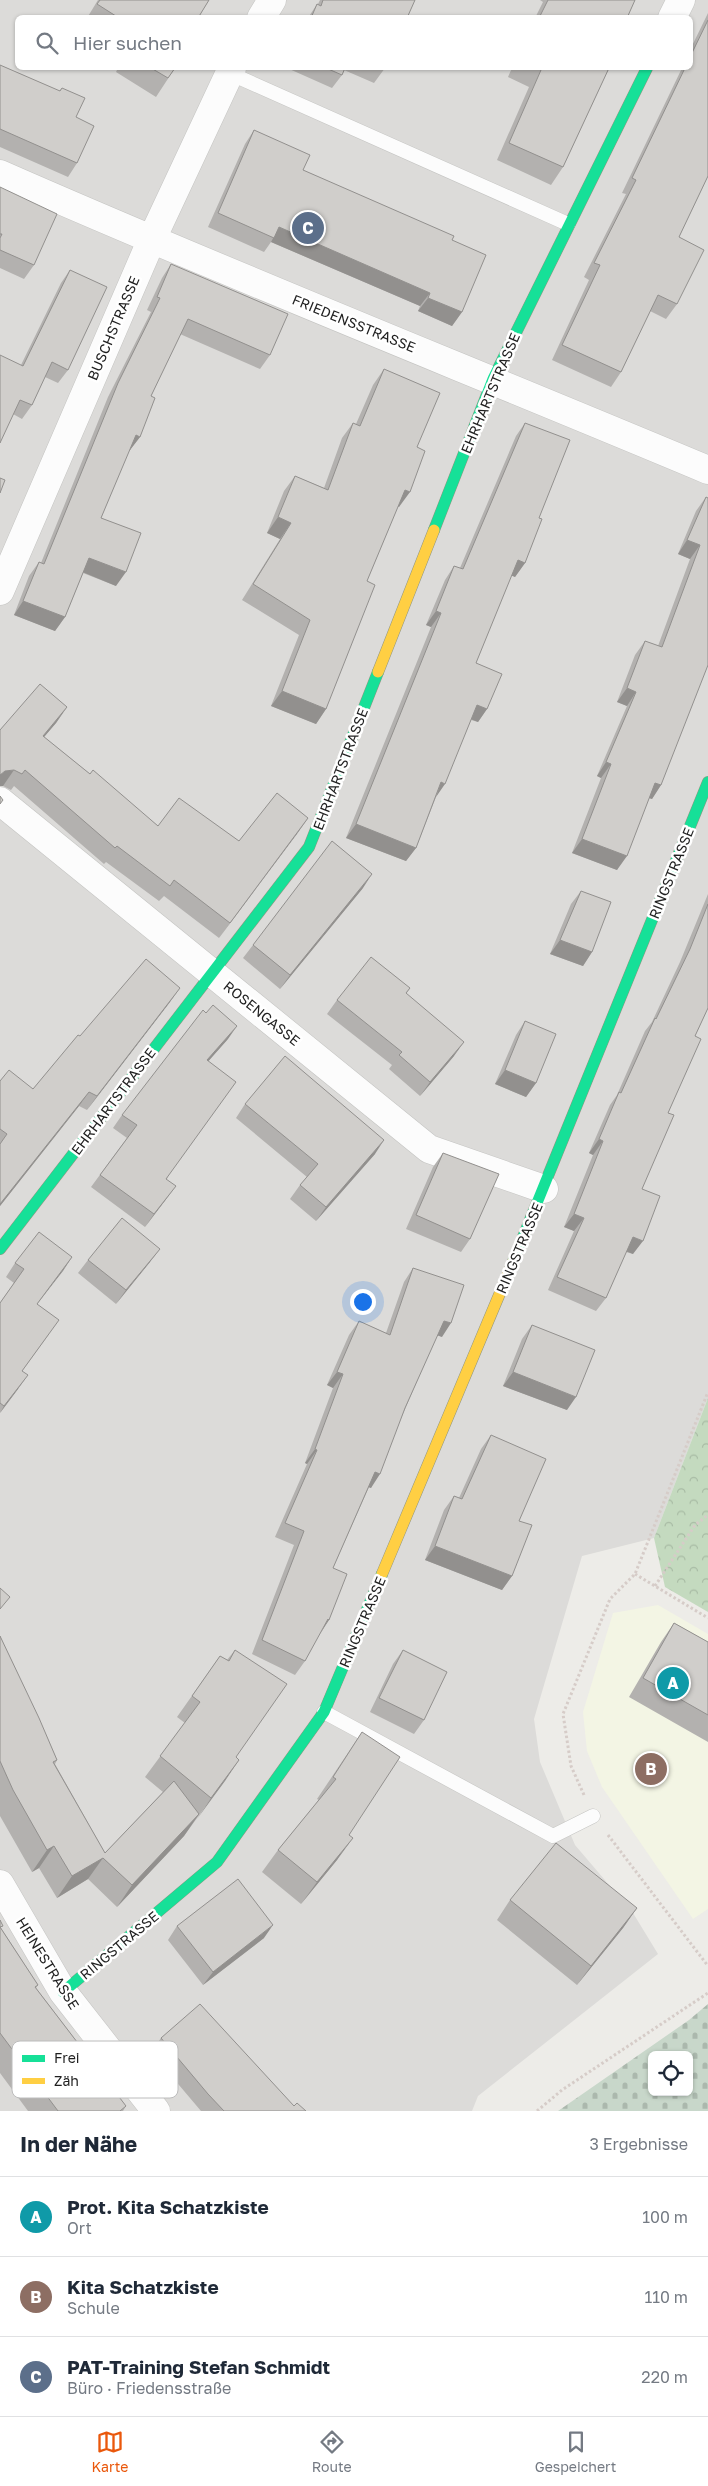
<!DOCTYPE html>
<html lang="de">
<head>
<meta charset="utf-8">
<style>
	:root { --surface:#fff; --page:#f6f6f7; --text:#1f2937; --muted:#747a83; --line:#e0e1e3; --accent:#ea580c }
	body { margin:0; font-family:"Golos Text",sans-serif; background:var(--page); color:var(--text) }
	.controls { position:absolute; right:15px; bottom:15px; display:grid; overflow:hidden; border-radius:8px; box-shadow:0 1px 4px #0004 }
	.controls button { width:45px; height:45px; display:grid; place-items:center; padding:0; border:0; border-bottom:1px solid var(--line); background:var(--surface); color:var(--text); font:25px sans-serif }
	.you { position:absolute; left:362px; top:1301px; width:18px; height:18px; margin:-12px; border:4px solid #fff; border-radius:50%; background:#1a73e8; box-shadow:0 0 0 8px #1a73e833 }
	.badge { display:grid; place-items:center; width:32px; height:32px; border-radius:50%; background:var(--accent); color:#fff; font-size:16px; font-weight:700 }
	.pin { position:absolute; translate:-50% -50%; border:2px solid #fff; box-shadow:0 1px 5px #0006 }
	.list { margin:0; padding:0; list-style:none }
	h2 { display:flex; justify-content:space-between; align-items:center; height:65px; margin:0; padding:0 20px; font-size:21px }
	h2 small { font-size:16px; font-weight:400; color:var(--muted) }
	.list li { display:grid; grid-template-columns:32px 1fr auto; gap:15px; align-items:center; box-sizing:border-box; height:80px; padding:0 20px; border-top:1px solid var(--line) }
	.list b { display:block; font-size:19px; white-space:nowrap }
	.list p { margin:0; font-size:16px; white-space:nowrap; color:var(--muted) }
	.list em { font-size:16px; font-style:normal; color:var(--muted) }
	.icon { flex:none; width:28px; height:28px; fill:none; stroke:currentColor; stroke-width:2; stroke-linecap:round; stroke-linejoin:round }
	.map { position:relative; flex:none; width:708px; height:2111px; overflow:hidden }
	.search { position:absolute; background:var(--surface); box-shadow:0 1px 4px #0004; left:15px; right:15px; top:15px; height:55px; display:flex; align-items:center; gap:12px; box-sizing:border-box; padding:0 18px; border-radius:8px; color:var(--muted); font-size:19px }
	.sheet { height:305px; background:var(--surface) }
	nav { display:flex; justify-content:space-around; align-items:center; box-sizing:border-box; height:70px; border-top:1px solid var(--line); background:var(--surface); font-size:14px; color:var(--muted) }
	nav a { display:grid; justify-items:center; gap:2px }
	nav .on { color:var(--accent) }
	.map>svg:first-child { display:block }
</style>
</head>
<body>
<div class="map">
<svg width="708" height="2111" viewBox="0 0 708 2111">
	<defs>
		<pattern id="forest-crowns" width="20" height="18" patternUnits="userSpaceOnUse" patternTransform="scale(1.25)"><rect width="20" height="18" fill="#c4dabf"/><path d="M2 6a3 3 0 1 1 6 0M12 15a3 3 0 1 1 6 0" fill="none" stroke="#a8bba4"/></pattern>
		<pattern id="cemetery-stones" width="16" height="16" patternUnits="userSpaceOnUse" patternTransform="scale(1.25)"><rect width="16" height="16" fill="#c8d7ca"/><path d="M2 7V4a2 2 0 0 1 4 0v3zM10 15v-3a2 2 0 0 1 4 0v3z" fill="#abb8ad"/></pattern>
	</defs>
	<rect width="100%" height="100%" fill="#edece8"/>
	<path fill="#dcdbd9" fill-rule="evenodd" d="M0,0H708V1398L654,1538L582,1556L534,1719L540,1762L575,1845L633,1913L658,1954L478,2096L472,2111H0ZM18,18H690V68H18Z"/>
	<path fill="#f3f5e4" d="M658,1605L708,1634V1909L693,1919L602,1787L587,1751L583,1712L613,1613Z"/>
	<path fill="url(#forest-crowns)" d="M708,1398V1612L665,1587L654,1538Z"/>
	<path fill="url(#cemetery-stones)" fill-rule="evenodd" d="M708,2004V2111H558L689,2020ZM652,2055H689V2092H652Z"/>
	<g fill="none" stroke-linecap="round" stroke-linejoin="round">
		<g stroke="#c4c4c2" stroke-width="15">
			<path id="lane" d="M229,73L568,224
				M324,1712L553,1836L593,1816"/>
		</g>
		<g stroke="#c4c4c2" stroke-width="29">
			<path id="street" d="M261,18L272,0
				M672,18L681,0
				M0,174C234,277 472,371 708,470
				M0,591L151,241L232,68
				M0,801L429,1149L544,1189
				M0,1884L63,1992L156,2111"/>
		</g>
		<g stroke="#919681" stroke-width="12">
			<path id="fast" d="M434,530L493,379L647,68
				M0,1249L309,847L378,672
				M513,1262L708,782
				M63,1992L217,1862L324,1712L382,1574"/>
		</g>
		<g stroke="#919681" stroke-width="12">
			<path id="slow" d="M378,672L434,530
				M382,1574L513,1262"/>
		</g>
		<path stroke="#d6ccc8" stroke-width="3" stroke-dasharray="2.5 2.5" stroke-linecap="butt" d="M635,1574L708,1618
			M655,1586L695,1525L708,1515
			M584,1795L571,1766L563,1714L610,1599L635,1574L708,1392
			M608,1835L708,1966
			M537,2111L562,2090L708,1993"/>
		<use href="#lane" stroke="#fcfcfc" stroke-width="14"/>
		<use href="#street" stroke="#fcfcfc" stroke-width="28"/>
		<use href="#fast" stroke="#16e098" stroke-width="11"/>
		<use href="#slow" stroke="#ffcf43" stroke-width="11"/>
	</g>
	<path fill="#b3b1af" d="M98,0H209L198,18H87Z
		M320,0H415L407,18H308L317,4H318Z
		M540,0H635L627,18H535L543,2Z
		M708,13V176L679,237L677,304L666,319L650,311L621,372L611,387L552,360L589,280L584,277L626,194L622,193L682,68H690V50Z
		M0,65L59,91L62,88L76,117L77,163L68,177L0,147Z
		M118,68H175L156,97L116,72Z
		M287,68H385L374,83L344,70L342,75L332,88Z
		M512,68H609L563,167L551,185L497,160L529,87L508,77Z
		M254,130L303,170L452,240L462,312L452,326L418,311L420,306L271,242L264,252L208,227L245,144Z
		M0,187L34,265L24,279L0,268Z
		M171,264L270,355L260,369L180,334L151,396L140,437L130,450H129L101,518L116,586L83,573L65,617L55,631L14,615L29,576L39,562L41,563L108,397L151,312L147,310L162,278Z
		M70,270L68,370L58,383L45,377L32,405L22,419L13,414L21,365L61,283Z
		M384,369L417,447L399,507L398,506L367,581L326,709L316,724L271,706L299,635L242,600L280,539L267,533L284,491L295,476L324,488L342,438L353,423L356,424L373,385Z
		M525,423L539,518L525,563L515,577L511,575L476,663L487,709L478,722L471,720L436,797L416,848L406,861L346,838L431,627L426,625L445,580L454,566L460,568L516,436Z
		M706,497L708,498L661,785L652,799L649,798L617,870L572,853L601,778L597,776L627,706L617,702L635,655L645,641L658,646L690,559L678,554L696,511Z
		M67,707L56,723L44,737L90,774L158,826L239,841L308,818L219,938L164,896L159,901L106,862L104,864L14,786L11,790L3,786H0Z
		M363,888L280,989L243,958L253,945Z
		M581,891L592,952L583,966L550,954L571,904Z
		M708,894V1008L695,1036L642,1189L633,1254L626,1252L606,1298L596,1311L548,1290L574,1231L564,1227L593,1155L589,1153L610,1105L617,1095L645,1031L652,1022L680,962Z
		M410,988L406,994L454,1056L420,1096L389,1069L392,1065L327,1014L337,1000Z
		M170,1002L87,1110L79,1106L0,1206V1081L33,1089L80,1036Z
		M525,1021L536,1083L526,1097L495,1084L516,1035Z
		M228,1039L208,1061L167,1179V1198L145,1227L91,1187L127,1138L113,1128L122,1115Z
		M245,1104L375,1154L316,1221L290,1199L300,1185L307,1177L236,1118Z
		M443,1153L470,1239L461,1252L406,1229L433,1167Z
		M72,1257L37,1304L49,1334L22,1371L18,1389L0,1413V1303L14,1283L6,1277L15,1263Z
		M88,1260L150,1262L116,1304L78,1273Z
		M413,1268L442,1337L437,1335L371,1488L369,1487L333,1568L329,1620L320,1632L305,1661L295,1675L252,1654L294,1545L275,1537L307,1464L305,1463L333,1388L327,1385L349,1335L359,1321L386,1333L404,1282Z
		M532,1325L567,1410L503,1386L522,1339Z
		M491,1435L519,1521L512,1576L502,1590L425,1560L444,1510L454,1496L459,1498L481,1449Z
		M674,1623L708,1642V1742L629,1697L661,1642Z
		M0,1636L57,1760L55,1764L105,1853L163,1792L145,1777L185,1723L177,1717L220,1656L227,1660L235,1650L236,1757L239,1760L184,1836L117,1907L88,1879L57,1898L39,1868L32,1872L0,1816Z
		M403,1650L424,1720L414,1734L370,1712L393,1664Z
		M362,1732L349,1835L337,1860L301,1904L262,1872L278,1850L319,1800L317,1799Z
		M510,1900L637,1908L623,1928L577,1985L497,1920Z
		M0,1920L1,1928L38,1985L36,1988L126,2106L123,2111H28L0,2073Z
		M177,1926L264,1938L203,1985L168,1940Z
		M161,2038L294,2106L306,2111H201L151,2052Z"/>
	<path fill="#92908e" d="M279,227L430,293L420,306L271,242Z
		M428,298L462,312L452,326L418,311Z
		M136,435L140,437L130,450L126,449Z
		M405,490L410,492L399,507L394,505Z
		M278,517L291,523L280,539L267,533Z
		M687,540L700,545L690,559L678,554Z
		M89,558L126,572L116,586L80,571Z
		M518,560L525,563L515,577L508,574Z
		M23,601L65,617L55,631L14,615Z
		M436,611L441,613L431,627L426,625Z
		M627,688L636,692L627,706L617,702Z
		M282,691L326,709L316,724L271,706Z
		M477,705L487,709L478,722L468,718Z
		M67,707L56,723L32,751L43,736Z
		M606,762L611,764L601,778L597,776Z
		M14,770L3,786H0V775L5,771Z
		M441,782L445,784L436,797Z
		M655,783L661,785L652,799L646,797Z
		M308,818L297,834L219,938L230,923Z
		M356,824L416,848L406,861L346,838Z
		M582,839L627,856L617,870L572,853Z
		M372,874L363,888L280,989L290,975Z
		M560,940L592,952L583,966L550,954Z
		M180,988L170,1002L87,1110L97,1096Z
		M237,1026L228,1039L198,1073L207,1060Z
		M464,1042L454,1056L420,1096L430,1082Z
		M505,1070L536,1083L526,1097L495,1084Z
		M89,1092L79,1106L0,1206V1204Z
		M599,1139L603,1141L593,1155L589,1153Z
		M384,1140L375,1154L316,1221L326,1207Z
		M176,1186L167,1198L145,1227L154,1214Z
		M574,1214L584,1218L574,1231L564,1227Z
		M633,1237L643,1241L633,1254L623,1250Z
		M160,1249L150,1262L116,1304L126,1290Z
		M72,1257L63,1271L27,1317L37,1304Z
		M444,1321L451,1323L442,1337L434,1334Z
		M337,1372L343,1374L333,1388L327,1385Z
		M513,1372L576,1397L567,1410L503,1386Z
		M28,1375L18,1389L0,1413L4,1406Z
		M315,1449L317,1450L307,1464L305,1463Z
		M375,1472L380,1474L371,1488L365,1486Z
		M435,1546L512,1576L502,1590L425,1560Z
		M328,1619L329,1620L320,1634Z
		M239,1760L225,1781L197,1819L211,1798Z
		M199,1814L184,1836L117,1907L132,1885Z
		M353,1838L337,1860L301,1904L317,1882Z
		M54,1846L39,1868L32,1872L47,1850Z
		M103,1858L88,1879L57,1898L72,1876Z
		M637,1908L623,1928L577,1985L591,1966Z
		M273,1925L264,1938L203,1985L213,1972Z"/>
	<path fill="#d0cecb" stroke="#92908e" d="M100,0H209L198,18H119L97,4Z
		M323,0H415L407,18H311L317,4L321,6Z
		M548,0H635L627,18H539Z
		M708,20V176L679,237L704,250L677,304L658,295L621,372L562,345L600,265L594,263L636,180L632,178L685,68H690V57Z
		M0,65L60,91L62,88L85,98L76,117L94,126L77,163L0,129Z
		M151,68H175L168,78Z
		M326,68H345L342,75Z
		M536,68H609L563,167L509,143L541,70Z
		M254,130L310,155L303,170L454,236L452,240L486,255L462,312L428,298L430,293L279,227L274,238L218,213Z
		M0,187L57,214L34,265L0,250V238L2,234H0Z
		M171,264L288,314L270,355L188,319L151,396L155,398L140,437L136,435L101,518L141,533L126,572L89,558L65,617L23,601L39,562L44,564L118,383L160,298L157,297Z
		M70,270L107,287L68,370L52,362L32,405L20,400L0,443V355L23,366Z
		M384,369L440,393L417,447L425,451L410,492L405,490L367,581L375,585L326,709L282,691L310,620L253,584L291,523L278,517L295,476L328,490L353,423L360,426Z
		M525,423L570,440L539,518L542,519L525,563L518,560L476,663L502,674L487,709L477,705L445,784L441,782L416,848L356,824L441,613L436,611L454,566L463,569Z
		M0,478L5,480L0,493Z
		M706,497L708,498V665L661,785L655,783L627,856L582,839L611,764L606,762L636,692L627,688L645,641L662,647L700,545L687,540Z
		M40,684L67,707L43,736L90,774L93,770L158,826L179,798L239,841L277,793L308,818L230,923L174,880L170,886L117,846L115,848L25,770L22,774L14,770L5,771L0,775V730Z
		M0,796L3,800L0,804Z
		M332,841L372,874L290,975L253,945Z
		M581,891L611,902L592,952L560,940Z
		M708,904V1008L695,1036L701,1039L668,1113L674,1115L642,1189L660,1196L643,1241L633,1237L606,1298L557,1277L584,1218L574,1214L603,1141L599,1139L619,1092L621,1093L655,1018L656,1019L690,949Z
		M371,957L410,988L406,993L464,1042L430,1082L399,1055L402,1052L337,1000Z
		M146,959L180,988L97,1096L89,1092L0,1204V1144L7,1134L0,1129V1081L9,1070L33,1089L78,1035L80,1036Z
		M213,1005L237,1026L207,1060L236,1082L166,1179L176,1186L154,1214L100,1175L137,1125L122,1115L203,1010L206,1013Z
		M525,1021L556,1034L536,1083L505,1070Z
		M285,1056L384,1140L326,1207L300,1185L318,1164L245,1104Z
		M443,1153L499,1174L470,1239L416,1215Z
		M122,1218L160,1249L126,1290L88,1260Z
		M39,1232L72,1257L37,1304L59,1320L22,1371L28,1375L4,1406L0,1403V1303L24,1269L15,1263Z
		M413,1268L464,1285L451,1323L444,1321L405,1408L380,1474L375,1472L333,1568L347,1574L329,1620L328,1619L305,1661L262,1640L304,1531L285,1523L317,1450L315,1449L343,1374L337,1372L359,1321L390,1335Z
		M532,1325L595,1350L576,1397L513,1372Z
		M491,1435L546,1459L519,1521L532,1525L512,1576L435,1546L454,1496L462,1499Z
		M0,1588L10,1597L0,1609Z
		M674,1623L708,1642V1715L643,1678Z
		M0,1636L39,1718L57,1760L53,1762L105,1853L174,1781L199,1814L132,1885L103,1858L72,1876L54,1846L47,1850L13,1790L0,1761Z
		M235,1650L287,1684L236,1757L239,1760L211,1798L160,1756L200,1702L192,1696L220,1656L229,1661Z
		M403,1650L447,1672L424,1720L379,1698Z
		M362,1732L400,1757L349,1835L353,1838L317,1882L278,1850L336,1779L333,1777Z
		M556,1843L637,1908L591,1966L510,1900Z
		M238,1879L273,1925L213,1972L177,1926Z
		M0,1920L3,1926L0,1927Z
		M0,1927L38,1985L35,1987L126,2106L120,2111H58L0,2033Z
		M200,2004L294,2106L297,2103L306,2111H224L208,2094L161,2038Z"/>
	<g text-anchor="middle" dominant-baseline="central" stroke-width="5" stroke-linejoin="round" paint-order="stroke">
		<g font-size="14" fill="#1f1f1f" stroke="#fff">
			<text transform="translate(354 323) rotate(22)">FRIEDENSSTRASSE</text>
			<text transform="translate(113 328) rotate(-67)">BUSCHSTRASSE</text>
			<text transform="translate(490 393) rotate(-67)">EHRHARTSTRASSE</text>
			<text transform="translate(340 769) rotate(-69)">EHRHARTSTRASSE</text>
			<text transform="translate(671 873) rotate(-68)">RINGSTRASSE</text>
			<text transform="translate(262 1013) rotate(39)">ROSENGASSE</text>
			<text transform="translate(113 1101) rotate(-53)">EHRHARTSTRASSE</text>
			<text transform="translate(519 1248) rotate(-67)">RINGSTRASSE</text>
			<text transform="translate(362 1622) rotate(-67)">RINGSTRASSE</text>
			<text transform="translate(119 1945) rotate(-40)">RINGSTRASSE</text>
			<text transform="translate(48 1963) rotate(58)">HEINESTRASSE</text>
		</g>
	</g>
	<rect x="12" y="2041" width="166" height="57" rx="8" fill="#fff" stroke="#bcbcbc" stroke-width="1"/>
	<rect x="22" y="2055" width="23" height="7" fill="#16e098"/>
	<rect x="22" y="2078" width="23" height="6" fill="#ffcf43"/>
	<g font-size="14" fill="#1f1f1f">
		<text x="54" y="2063">Frei</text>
		<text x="54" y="2086">Zäh</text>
	</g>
</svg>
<div class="controls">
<button><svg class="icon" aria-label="locate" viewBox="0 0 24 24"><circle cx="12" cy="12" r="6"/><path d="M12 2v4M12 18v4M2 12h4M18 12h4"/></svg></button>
</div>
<div class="you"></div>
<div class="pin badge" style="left:673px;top:1683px;background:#0f9aa8">A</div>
<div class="pin badge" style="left:651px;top:1769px;background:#8d6e63">B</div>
<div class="pin badge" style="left:308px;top:228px;background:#5c6f8a">C</div>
<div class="search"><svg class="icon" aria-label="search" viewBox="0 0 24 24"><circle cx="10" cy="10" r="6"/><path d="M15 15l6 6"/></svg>Hier suchen</div>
</div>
<section class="sheet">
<h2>In der Nähe<small>3 Ergebnisse</small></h2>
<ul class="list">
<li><span class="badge" style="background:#0f9aa8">A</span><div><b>Prot. Kita Schatzkiste</b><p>Ort</p></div><em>100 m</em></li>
<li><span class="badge" style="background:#8d6e63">B</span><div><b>Kita Schatzkiste</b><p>Schule</p></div><em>110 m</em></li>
<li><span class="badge" style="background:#5c6f8a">C</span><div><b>PAT-Training Stefan Schmidt</b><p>Büro · Friedensstraße</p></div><em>220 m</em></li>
</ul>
</section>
<nav>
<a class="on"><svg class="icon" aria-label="map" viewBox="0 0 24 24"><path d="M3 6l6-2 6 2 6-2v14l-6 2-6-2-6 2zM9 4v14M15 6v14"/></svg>Karte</a>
<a><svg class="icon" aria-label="directions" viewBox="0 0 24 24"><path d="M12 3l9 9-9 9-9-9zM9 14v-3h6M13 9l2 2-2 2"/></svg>Route</a>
<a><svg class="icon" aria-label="saved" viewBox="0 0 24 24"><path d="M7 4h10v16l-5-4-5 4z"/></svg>Gespeichert</a>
</nav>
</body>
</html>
